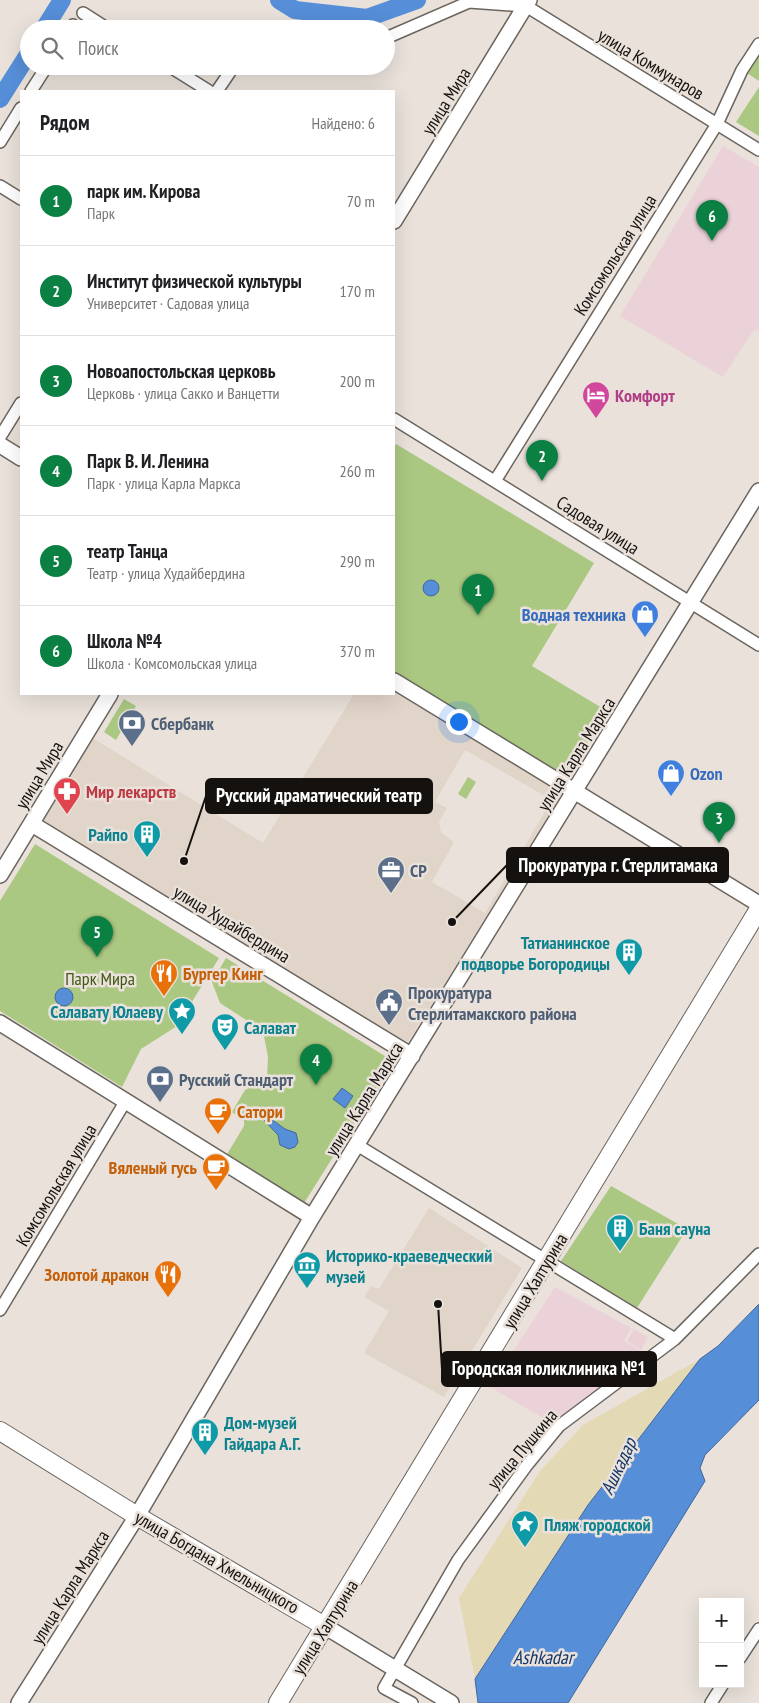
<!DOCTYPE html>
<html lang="ru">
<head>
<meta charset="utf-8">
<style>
	:root { --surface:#fff; --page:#f6f6f6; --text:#202124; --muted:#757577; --line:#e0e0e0; --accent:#0b8043 }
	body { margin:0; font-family:"PT Sans Narrow",sans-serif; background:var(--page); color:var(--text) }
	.controls { position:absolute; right:15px; bottom:15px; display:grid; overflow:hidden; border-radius:0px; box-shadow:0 5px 20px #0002 }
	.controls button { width:45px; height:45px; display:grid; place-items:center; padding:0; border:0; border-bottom:1px solid var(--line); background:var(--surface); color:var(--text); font:25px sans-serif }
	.you { position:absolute; left:458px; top:721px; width:18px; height:18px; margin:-12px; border:4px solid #fff; border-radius:50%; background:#1a73e8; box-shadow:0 0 0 8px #1a73e833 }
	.badge { display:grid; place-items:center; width:32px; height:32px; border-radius:50%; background:var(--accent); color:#fff; font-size:16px; font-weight:700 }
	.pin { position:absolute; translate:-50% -41px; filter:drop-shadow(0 1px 2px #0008) }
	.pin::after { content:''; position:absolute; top:26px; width:18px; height:15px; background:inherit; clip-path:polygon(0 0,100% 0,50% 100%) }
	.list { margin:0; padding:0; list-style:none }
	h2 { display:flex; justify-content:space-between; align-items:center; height:65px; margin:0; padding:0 20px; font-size:21px }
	h2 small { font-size:16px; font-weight:400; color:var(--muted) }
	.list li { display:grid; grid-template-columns:32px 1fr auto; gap:15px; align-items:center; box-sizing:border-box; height:90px; padding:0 20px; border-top:1px solid var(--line) }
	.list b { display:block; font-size:19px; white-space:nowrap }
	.list p { margin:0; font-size:16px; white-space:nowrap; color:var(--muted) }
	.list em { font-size:16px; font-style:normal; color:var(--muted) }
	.icon { flex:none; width:28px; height:28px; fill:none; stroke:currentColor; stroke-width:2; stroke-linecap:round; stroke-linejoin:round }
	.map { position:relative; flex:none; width:759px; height:1703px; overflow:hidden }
	.search { position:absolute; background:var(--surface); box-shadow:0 5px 20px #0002; left:20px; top:20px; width:375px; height:55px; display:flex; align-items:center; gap:12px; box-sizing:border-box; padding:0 18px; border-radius:28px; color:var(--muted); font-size:19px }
	.panel { position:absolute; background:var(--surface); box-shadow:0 5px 20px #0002; left:20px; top:90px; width:375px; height:605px; border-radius:0px }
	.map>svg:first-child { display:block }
</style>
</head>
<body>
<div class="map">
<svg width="759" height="1703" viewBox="0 0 759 1703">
	<rect width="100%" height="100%" fill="#e9e1da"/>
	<path fill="#e1d4c8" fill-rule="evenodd" d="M394,692L564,792L406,1045L41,819L91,737L263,843L354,694H394ZM465,750L552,800L485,913L432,882L454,842L441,833L439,822L447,808L435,802Z
		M429,1208L522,1268L444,1397L364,1353L389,1311L364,1297L371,1286L379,1289Z"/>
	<path fill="#ebd1d6" d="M634,1329L648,1337L641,1350L627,1341Z"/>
	<path fill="#ebd1d8" d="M723,146L759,167V330L753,331L723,377L620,316Z
		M555,1287L631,1328L624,1341L641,1351L601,1387L552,1423L490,1387Z"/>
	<path fill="#aac882" d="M759,53V81L747,73Z
		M759,87V136L736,122Z
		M396,444L594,563L532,666L607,711L566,778L394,674V447Z
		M124,699L136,706L116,740L104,732Z
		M468,777L476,782L466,799L458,794Z
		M35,844L219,958L177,1026L141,1049L122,1087L0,1011V901Z
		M226,958L393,1061L301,1208L223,1161L244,1126V1121L232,1112L245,1090L267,1079L268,1057L263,1031L220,1003L212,982Z
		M611,1186L687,1229L637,1308L561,1261Z"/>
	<path fill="#e3d9b4" d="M700,1359L588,1505L475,1679L459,1598L540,1471L583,1425Z"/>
	<path fill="#568ed8" stroke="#42689c" d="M423 588a8 8 0 1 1 16 0a8 8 0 1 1-16 0Z
		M55 997a9 9 0 1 1 18 0a9 9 0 1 1-18 0Z
		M342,1088L353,1096L345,1108L333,1099Z
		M264,1114L285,1129L296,1133L298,1142L295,1147L289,1149L280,1145L278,1135L261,1117Z
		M759,1304V1400L705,1455L700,1468L705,1481L568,1703H478L475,1679L588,1505L700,1359L718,1346Z"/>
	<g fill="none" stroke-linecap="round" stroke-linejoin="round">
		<path stroke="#568ed8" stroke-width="18" d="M279,0L295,10L367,18L417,0
			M44,29L62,0
			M0,99L29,53"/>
		<g stroke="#6b655f" stroke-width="14">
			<path id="street" d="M83,13L108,29
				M70,29L73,25
				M386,38L469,2L526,6L759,150
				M169,66L209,91
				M31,91L47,66
				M217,91L234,66
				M0,142L21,108
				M0,186L21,199
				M394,419L759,645
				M0,437L21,403
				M495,481L717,124L742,70L759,44
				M357,1145L675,1339
				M0,1310L125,1102
				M740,1658L759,1629
				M412,1703L384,1688L458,1560L527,1465L559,1426L675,1339L759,1254
				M711,1703L723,1684"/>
		</g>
		<g stroke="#6b655f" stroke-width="18">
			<path id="secondary" d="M394,221L529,0
				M0,445L21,458
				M394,681L759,904
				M32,824L412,1056
				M0,875L110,694
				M0,1023L312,1217
				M326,1627L451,1703
				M19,1703L137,1516L312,1217L759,491"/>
		</g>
		<g stroke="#6b655f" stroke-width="20">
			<path id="primary" d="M0,1431L137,1516L326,1627
				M278,1703L759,909"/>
		</g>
		<use href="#street" stroke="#fff" stroke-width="11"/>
		<use href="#secondary" stroke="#fff" stroke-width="15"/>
		<use href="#primary" stroke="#fff" stroke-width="18"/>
	</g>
	<defs>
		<g id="hotel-pin" transform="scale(1.4375)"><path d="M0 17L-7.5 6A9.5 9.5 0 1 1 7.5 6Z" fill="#d1479c" stroke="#e9e1da"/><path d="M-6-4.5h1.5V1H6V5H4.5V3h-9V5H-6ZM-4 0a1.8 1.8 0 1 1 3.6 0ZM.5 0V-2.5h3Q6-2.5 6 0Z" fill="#fff"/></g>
		<g id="shop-pin" transform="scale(1.4375)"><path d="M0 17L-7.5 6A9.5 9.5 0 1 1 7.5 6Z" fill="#3f7fe0" stroke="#e9e1da"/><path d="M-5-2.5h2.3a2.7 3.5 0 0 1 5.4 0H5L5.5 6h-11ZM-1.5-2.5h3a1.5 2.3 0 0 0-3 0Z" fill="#fff"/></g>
		<g id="bank-pin" transform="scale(1.4375)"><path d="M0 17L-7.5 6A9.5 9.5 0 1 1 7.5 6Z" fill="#5c6f8a" stroke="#e9e1da"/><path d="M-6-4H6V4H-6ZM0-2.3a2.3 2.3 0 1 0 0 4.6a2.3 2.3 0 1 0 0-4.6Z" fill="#fff"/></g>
		<g id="pharmacy-pin" transform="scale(1.4375)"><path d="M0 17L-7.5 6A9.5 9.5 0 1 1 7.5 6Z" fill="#e0444e" stroke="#e9e1da"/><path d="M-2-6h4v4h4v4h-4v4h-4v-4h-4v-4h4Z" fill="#fff"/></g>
		<g id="building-pin" transform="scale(1.4375)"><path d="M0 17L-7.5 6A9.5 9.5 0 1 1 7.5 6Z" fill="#0f9aa8" stroke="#e9e1da"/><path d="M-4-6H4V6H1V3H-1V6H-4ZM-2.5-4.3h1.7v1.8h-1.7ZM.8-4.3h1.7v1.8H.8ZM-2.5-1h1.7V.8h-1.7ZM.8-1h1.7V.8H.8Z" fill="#fff"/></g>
		<g id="office-pin" transform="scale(1.4375)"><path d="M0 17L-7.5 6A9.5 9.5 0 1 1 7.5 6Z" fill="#5c6f8a" stroke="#e9e1da"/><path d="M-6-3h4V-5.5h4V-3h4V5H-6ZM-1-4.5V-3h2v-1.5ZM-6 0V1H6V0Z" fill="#fff"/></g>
		<g id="restaurant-pin" transform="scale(1.4375)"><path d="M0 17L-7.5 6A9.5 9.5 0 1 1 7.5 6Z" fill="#e8710a" stroke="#e9e1da"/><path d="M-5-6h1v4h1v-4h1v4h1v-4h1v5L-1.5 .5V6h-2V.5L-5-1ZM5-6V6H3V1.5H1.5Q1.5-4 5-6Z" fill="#fff"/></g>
		<g id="civic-pin" transform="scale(1.4375)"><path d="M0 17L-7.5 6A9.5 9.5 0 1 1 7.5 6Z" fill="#5c6f8a" stroke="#e9e1da"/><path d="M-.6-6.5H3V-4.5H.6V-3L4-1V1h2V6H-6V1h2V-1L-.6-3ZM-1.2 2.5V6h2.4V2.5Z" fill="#fff"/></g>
		<g id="sight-pin" transform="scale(1.4375)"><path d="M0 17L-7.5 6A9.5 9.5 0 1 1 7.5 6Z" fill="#0f9aa8" stroke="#e9e1da"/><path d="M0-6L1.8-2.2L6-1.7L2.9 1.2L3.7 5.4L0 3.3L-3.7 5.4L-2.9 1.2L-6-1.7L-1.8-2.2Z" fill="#fff"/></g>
		<g id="theatre-pin" transform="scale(1.4375)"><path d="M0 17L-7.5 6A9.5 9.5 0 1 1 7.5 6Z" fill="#0f9aa8" stroke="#e9e1da"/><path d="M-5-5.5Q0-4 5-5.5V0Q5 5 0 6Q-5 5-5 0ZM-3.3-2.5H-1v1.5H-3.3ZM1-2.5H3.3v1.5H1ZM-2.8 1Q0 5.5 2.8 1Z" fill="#fff"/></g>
		<g id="cafe-pin" transform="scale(1.4375)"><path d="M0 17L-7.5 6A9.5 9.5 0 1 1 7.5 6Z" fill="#e8710a" stroke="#e9e1da"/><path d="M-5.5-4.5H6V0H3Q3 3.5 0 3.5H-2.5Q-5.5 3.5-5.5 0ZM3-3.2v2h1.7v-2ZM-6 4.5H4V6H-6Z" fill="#fff"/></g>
		<g id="museum-pin" transform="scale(1.4375)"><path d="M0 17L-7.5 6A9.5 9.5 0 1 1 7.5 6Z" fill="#0f9aa8" stroke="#e9e1da"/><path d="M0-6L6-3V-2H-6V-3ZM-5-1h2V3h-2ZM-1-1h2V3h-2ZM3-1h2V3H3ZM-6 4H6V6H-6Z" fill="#fff"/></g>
	</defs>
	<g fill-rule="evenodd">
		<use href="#hotel-pin" x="596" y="395"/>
		<use href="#shop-pin" x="645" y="614"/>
		<use href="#bank-pin" x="132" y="723"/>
		<use href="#shop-pin" x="671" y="773"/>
		<use href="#pharmacy-pin" x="67" y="791"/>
		<use href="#building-pin" x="147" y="834"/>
		<use href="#office-pin" x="391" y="870"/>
		<use href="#building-pin" x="629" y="952"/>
		<use href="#restaurant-pin" x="164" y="973"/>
		<use href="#civic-pin" x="389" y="1002"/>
		<use href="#sight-pin" x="182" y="1011"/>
		<use href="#theatre-pin" x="225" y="1027"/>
		<use href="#bank-pin" x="160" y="1079"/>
		<use href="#cafe-pin" x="218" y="1111"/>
		<use href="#cafe-pin" x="216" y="1167"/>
		<use href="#building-pin" x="620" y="1228"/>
		<use href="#museum-pin" x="307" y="1265"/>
		<use href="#restaurant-pin" x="168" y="1274"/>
		<use href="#building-pin" x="205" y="1432"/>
		<use href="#sight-pin" x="525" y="1524"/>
	</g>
	<g text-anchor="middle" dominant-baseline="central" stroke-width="5" stroke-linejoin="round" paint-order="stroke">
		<g font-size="18" fill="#14110f" stroke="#e9e1da">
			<text transform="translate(651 64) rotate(31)">улица Коммунаров</text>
			<text transform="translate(446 101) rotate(-58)">улица Мира</text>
			<text transform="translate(615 255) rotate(-58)">Комсомольская улица</text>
			<text transform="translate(598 525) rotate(32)">Садовая улица</text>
			<text transform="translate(576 754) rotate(-58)">улица Карла Маркса</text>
			<text transform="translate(39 775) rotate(-59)">улица Мира</text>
			<text transform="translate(232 924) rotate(31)">улица Худайбердина</text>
			<text transform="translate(364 1099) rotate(-58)">улица Карла Маркса</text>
			<text transform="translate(56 1185) rotate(-59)">Комсомольская улица</text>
			<text transform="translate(535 1281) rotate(-59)">улица Халтурина</text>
			<text transform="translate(522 1449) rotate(-50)">улица Пушкина</text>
			<text transform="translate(217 1562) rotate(30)">улица Богдана Хмельницкого</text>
			<text transform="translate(70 1587) rotate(-58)">улица Карла Маркса</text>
			<text transform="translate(325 1627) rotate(-58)">улица Халтурина</text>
		</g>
		<g font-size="18" font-weight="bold" fill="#b23c85" stroke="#e9e1da" text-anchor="start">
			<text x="615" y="395">Комфорт</text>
		</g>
		<g font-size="18" font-weight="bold" fill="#366cbe" stroke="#e9e1da" text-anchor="end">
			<text x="626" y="614">Водная техника</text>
			<text x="690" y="773" text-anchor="start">Ozon</text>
		</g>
		<g font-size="18" font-weight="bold" fill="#4e5e75" stroke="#e9e1da" text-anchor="start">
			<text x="151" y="723">Сбербанк</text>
			<text x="410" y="870">СР</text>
			<text x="408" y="992">Прокуратура<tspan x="408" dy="21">Стерлитамакского района</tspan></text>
			<text x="179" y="1079">Русский Стандарт</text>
		</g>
		<g font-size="18" font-weight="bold" fill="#be3a42" stroke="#e9e1da" text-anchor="start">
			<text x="86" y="791">Мир лекарств</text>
		</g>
		<g font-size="18" font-weight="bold" fill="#0d838f" stroke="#e9e1da" text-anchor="start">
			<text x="128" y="834" text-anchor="end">Райпо</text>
			<text x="610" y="942" text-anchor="end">Татианинское<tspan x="610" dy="21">подворье Богородицы</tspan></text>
			<text x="163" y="1011" text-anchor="end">Салавату Юлаеву</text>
			<text x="244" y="1027">Салават</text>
			<text x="639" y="1228">Баня сауна</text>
			<text x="326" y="1255">Историко-краеведческий<tspan x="326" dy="21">музей</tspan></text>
			<text x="224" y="1422">Дом-музей<tspan x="224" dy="21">Гайдара А.Г.</tspan></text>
			<text x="544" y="1524">Пляж городской</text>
		</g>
		<g font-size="18" font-weight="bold" fill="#c56008" stroke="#e9e1da" text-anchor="start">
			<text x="183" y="973">Бургер Кинг</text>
			<text x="237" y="1111">Сатори</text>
			<text x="197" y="1167" text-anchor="end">Вяленый гусь</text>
			<text x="149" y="1274" text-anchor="end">Золотой дракон</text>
		</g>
		<g font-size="18" fill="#405716" stroke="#e9e1da">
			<text x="100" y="978">Парк Мира</text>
		</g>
		<g font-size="19" font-style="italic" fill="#133869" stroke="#e9e1da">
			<text transform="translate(618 1466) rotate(-65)">Ашкадар</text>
			<text x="543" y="1657">Ashkadar</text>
		</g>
	</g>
	<path fill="none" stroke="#14110f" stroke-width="2" d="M184 861L206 796M452 922L507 865M438 1304L442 1369"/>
	<g fill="#14110f" stroke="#e9e1da" stroke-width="2">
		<circle cx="184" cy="861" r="5"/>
		<circle cx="452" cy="922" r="5"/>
		<circle cx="438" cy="1304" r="5"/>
	</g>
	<g fill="#14110f" stroke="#14110f" stroke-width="2">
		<rect x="206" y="779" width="226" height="34" rx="5"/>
		<rect x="507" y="848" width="221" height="34" rx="5"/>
		<rect x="442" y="1352" width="214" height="34" rx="5"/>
	</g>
	<g font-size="19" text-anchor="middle" font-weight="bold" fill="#fff">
		<text x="319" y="802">Русский драматический театр</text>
		<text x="618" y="872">Прокуратура г. Стерлитамака</text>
		<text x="549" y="1375">Городская поликлиника №1</text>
	</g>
</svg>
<div class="controls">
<button>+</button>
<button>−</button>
</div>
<div class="you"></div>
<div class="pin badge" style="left:478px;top:615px">1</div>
<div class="pin badge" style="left:542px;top:481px">2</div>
<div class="pin badge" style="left:719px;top:843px">3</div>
<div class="pin badge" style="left:316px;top:1085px">4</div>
<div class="pin badge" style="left:97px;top:957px">5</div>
<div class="pin badge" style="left:712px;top:241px">6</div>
<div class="search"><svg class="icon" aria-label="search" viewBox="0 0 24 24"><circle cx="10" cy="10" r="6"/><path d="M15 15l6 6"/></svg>Поиск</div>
<section class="panel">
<h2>Рядом<small>Найдено: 6</small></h2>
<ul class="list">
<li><span class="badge">1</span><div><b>парк им. Кирова</b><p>Парк</p></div><em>70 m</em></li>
<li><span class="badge">2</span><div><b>Институт физической культуры</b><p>Университет · Садовая улица</p></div><em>170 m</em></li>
<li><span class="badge">3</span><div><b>Новоапостольская церковь</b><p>Церковь · улица Сакко и Ванцетти</p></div><em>200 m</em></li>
<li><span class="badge">4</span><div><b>Парк В. И. Ленина</b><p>Парк · улица Карла Маркса</p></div><em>260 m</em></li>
<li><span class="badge">5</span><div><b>театр Танца</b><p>Театр · улица Худайбердина</p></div><em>290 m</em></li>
<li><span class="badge">6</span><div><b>Школа №4</b><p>Школа · Комсомольская улица</p></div><em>370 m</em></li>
</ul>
</section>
</div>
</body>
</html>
